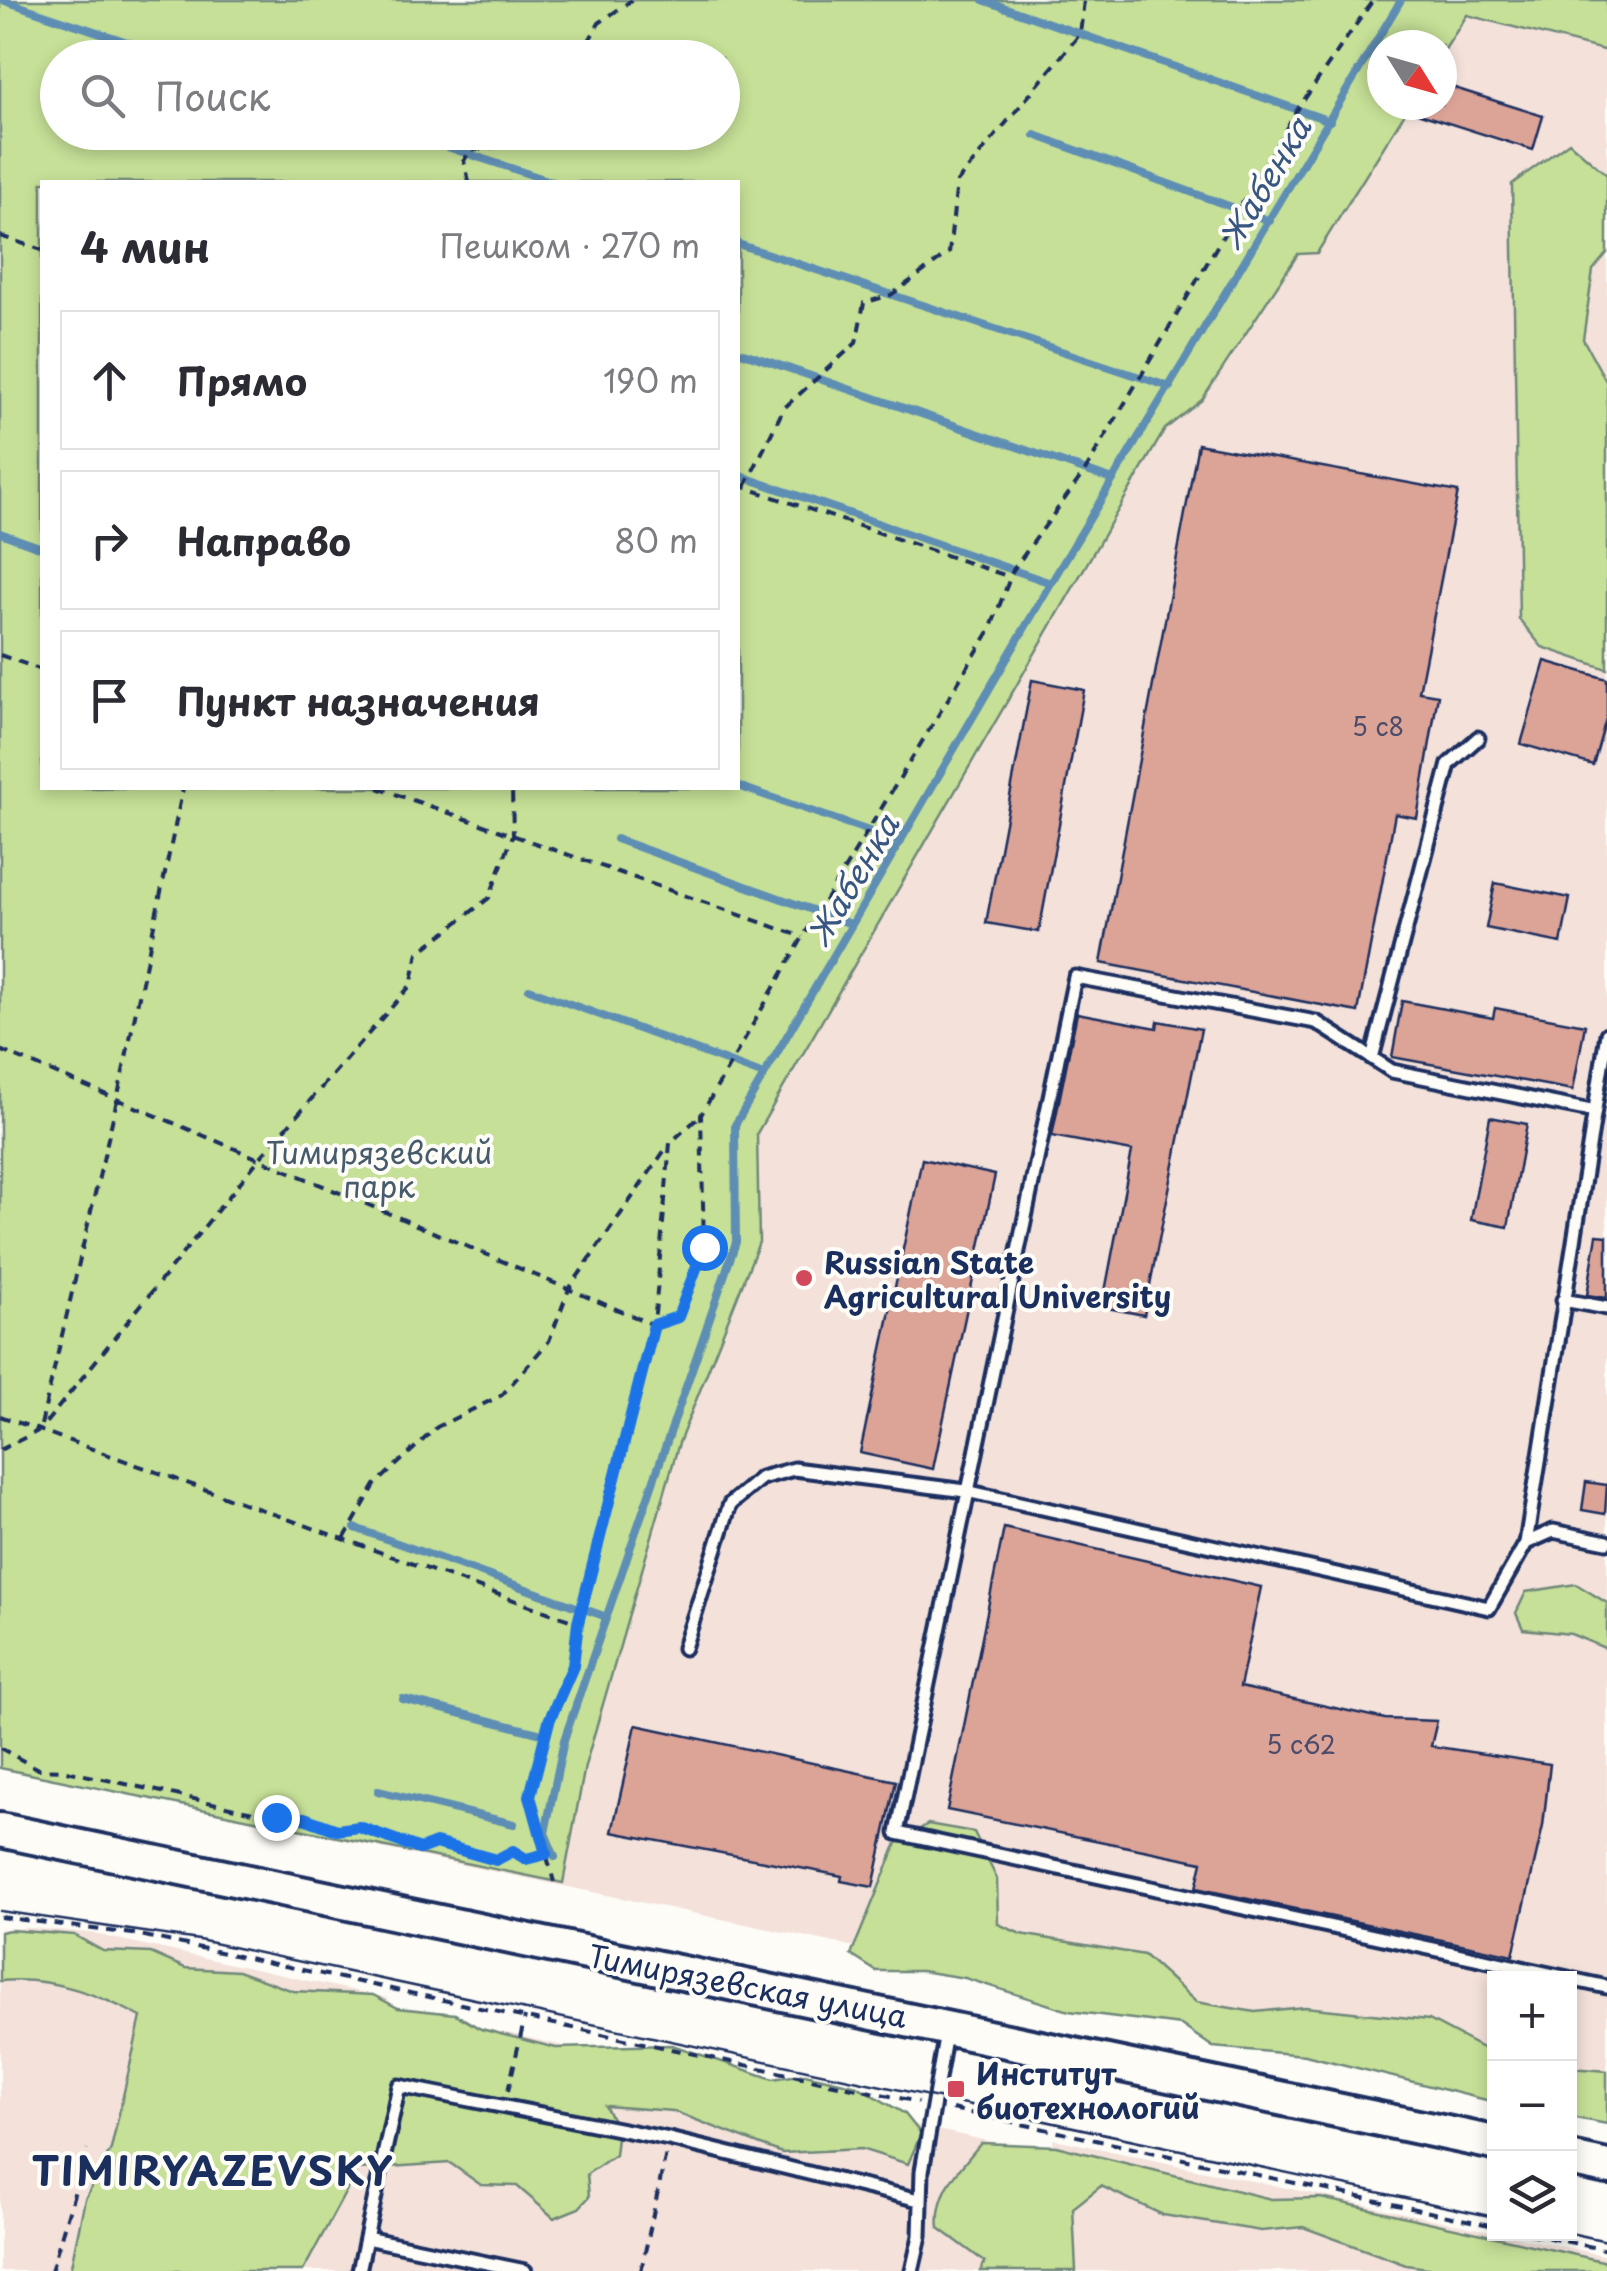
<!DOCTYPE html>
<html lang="ru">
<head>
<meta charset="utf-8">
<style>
	:root { --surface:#fff; --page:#f7f7f7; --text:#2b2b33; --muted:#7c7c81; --line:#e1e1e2 }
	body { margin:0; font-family:"Playpen Sans",sans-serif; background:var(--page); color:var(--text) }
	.controls { position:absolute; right:30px; bottom:30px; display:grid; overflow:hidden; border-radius:0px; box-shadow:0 5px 15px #0003 }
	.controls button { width:90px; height:90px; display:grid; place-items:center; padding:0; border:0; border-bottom:2px solid var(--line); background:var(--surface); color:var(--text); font:50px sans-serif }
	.compass { position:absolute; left:1367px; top:30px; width:90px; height:90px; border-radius:50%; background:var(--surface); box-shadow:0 5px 15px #0003; rotate:127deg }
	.stop { position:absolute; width:30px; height:30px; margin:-22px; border:8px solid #1a73e8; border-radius:50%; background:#fff }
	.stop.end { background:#1a73e8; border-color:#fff; box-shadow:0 2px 10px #0008 }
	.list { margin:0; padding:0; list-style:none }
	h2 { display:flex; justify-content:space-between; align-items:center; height:130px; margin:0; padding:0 40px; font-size:42px }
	h2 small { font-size:32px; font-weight:400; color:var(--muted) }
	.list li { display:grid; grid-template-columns:65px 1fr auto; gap:30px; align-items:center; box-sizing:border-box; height:140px; margin:0 20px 20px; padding:0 20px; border:2px solid var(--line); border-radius:0px }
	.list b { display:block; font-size:38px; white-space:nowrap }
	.list em { font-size:32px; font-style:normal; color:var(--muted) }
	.icon { flex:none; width:55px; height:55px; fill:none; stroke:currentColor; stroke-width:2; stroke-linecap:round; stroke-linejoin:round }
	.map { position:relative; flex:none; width:1607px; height:2271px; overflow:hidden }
	.search { position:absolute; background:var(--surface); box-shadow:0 5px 15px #0003; left:40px; top:40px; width:700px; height:110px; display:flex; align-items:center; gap:25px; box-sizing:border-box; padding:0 35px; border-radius:55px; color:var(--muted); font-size:38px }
	.panel { position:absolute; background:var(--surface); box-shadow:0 5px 15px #0003; left:40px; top:180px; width:700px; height:610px; border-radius:0px }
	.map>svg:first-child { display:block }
</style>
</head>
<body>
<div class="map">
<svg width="1607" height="2271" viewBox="0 0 1607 2271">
	<rect width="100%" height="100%" fill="#fdfcf7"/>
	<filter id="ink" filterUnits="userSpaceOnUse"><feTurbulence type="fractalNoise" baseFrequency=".01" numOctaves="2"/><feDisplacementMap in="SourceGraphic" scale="20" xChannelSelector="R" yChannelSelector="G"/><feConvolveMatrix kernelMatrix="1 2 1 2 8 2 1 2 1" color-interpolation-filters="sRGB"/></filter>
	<g filter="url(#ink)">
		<path fill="#f3e1da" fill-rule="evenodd" d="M0,0H1607V2104L1570,2096V1978H1494V2081L0,1768ZM1382,45H1442V105H1382ZM58,58H722V132H58ZM42,182H738V788H42Z
			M31,1928L90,1933L387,1998L394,2008L1050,2155L1054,2139L1607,2256V2271H0V1929Z"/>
		<path fill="#c6e097" stroke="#70887a" stroke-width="2.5" fill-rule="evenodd" d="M0,0H1607V51L1467,15L1442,54V45H1382V105H1410L1317,253L1298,254L1202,400L1165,429L757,1133L759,1242L679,1443L585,1766L563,1883L0,1768ZM58,58H722V132H58ZM42,182H738V788H42Z
			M1569,142L1607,175V253L1593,270L1583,339L1607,383V669L1542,647L1519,619L1512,184Z
			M1576,1584L1607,1603V1649L1571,1634L1523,1629L1516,1613L1526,1592Z
			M928,1824L974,1832L997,1879L998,1924L1021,1934L1144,1955L1196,2002L1255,2012L1305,2007L1429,2020L1494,2054V2102L1305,2055L1213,2047L1181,2025L1069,2011L965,1978L921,1971H876L851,1955L897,1843Z
			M10,1930L74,1935L103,1951L151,1953L185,1968L238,1971L293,1991L373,1995L398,2008L455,2014L481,2029L556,2048L672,2045L773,2079L805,2074L857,2086L905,2114L921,2134L908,2164L861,2149L782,2153L673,2111L605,2106L618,2129L615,2155L587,2174L589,2197L579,2208L554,2218L517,2186L481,2185L450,2163L358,2169L303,2271H70L85,2199L111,2149L141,2017C99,1994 49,1976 0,1981V1932Z
			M1570,2068L1607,2071V2124L1570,2117Z
			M981,2143L1056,2146L1271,2199L1321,2198L1607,2262V2271H1449L1406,2265L1303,2227L1261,2231L1163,2215L1101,2186L1073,2208L1076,2271H980L985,2262L939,2228C935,2192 959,2170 981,2143Z"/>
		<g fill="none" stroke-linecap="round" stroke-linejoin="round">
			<path stroke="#5f8eb4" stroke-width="8" d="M2,0L175,58
				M983,0L1330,121
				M402,132L553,182
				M1035,135L1270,221
				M738,244L1170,387
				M738,351L1113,480
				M738,475L1051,583
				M0,533L42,548
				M738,786L901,842
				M616,839L851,924
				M529,989L764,1075
				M355,1528L574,1606
				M587,1610L604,1616
				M403,1699L538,1733
				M378,1791L514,1824
				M555,1857L545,1833L564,1740L736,1242L735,1125L1051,583L1401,0"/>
		</g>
		<path fill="#dca397" stroke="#1b2f5e" stroke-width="2.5" d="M1442,84L1543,116L1533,150L1404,109L1405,105H1442Z
			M1198,444L1458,492L1419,692L1438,695L1417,818L1395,814L1358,1012L1101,963Z
			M1545,661L1607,679V715L1593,765L1521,744Z
			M1032,680L1084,690L1039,932L986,923Z
			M1495,883L1570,898L1561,943L1486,928Z
			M1402,1001L1493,1018L1495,1008L1585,1025L1573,1090L1392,1057Z
			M1077,1013L1157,1028L1158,1021L1201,1029L1144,1315L1102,1307L1132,1151L1052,1136Z
			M1490,1117L1527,1124L1508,1227L1471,1220Z
			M922,1159L995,1175L933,1469L860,1453Z
			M1597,1235L1607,1236V1298L1587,1295Z
			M1586,1482L1607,1485L1605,1514L1582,1510Z
			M1004,1528L1261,1587L1240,1687L1385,1719L1437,1721L1431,1746L1550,1764L1543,1826L1513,1955L1196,1888L1202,1862L947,1810Z
			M636,1725L896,1781L873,1887L841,1881L842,1876L612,1832Z"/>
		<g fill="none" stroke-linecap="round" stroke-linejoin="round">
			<g stroke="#1b2f5e" stroke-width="19">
				<path id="lane" d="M1372,1058L1449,764L1478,738
					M1563,1300L1607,1308
					M1526,1543L1553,1531L1607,1542
					M684,1648L730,1504L761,1478L794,1469L966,1491L1489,1608L1526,1543L1607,1034
					M1568,1978L897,1833L1075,977L1316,1022L1392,1071L1591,1111
					M1570,1979L1607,1987
					M366,2238L399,2086L669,2139L919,2200
					M359,2271L366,2238L525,2271
					M912,2271L920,2236L922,2171L946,2033"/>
			</g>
			<g stroke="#1b2f5e" stroke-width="40">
				<path id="secondary" d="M0,1830L1494,2143
					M1570,2159L1607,2167"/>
			</g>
			<path stroke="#1b2f5e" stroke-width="4" stroke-dasharray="10 8" stroke-linecap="butt" d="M579,58L599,23L632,0
				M469,182L464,161L470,150L516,145L533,132
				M0,236L42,250
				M738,485L1010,577
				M745,487L784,408L856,343L864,303L891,295L949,253L957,182L1080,34L1084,0
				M0,655L42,670
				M378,788L803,937
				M0,1050L654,1325L678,1317L704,1247L701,1115L803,937L990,630L1013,570L1085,471L1297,110L1373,0
				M0,1416L578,1623
				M41,1425L117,1100L183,788
				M0,1450L40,1430L259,1159L411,985L418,953L489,898L513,835L512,788
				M344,1539L375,1485L437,1427L502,1395L549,1341L569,1289L667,1147
				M0,1748L38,1769L62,1770L276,1817L305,1818L337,1830L359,1827L420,1849L436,1843L496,1860L513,1851L526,1859L546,1853L554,1882
				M546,1853L530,1797L549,1721L573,1666L578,1623L654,1325L670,1143L699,1117
				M0,1917L140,1935L918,2102
				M508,2091L525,2017
				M952,2109L1494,2226
				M1530,2234L1607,2250
				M51,2271L87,2150
				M641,2271L666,2153"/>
			<use href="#lane" stroke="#fdfcf7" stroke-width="11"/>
			<use href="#secondary" stroke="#fdfcf7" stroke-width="32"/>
			<path stroke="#1b2f5e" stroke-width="2.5" d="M0,1911L199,1940L1494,2217
				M1570,2233L1607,2241"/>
		</g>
	</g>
	<g fill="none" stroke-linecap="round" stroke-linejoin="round" filter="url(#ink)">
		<path stroke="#1a73e8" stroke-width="12" d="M276,1817L304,1818L337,1830L359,1827L420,1849L436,1843L496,1860L513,1851L526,1859L546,1854L530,1796L549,1721L573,1666L578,1623L654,1325L678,1317L704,1247"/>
	</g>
	<g fill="#d1495b" stroke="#fdfcf7" stroke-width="4">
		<circle cx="804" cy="1278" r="10"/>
		<rect x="946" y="2079" width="20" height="20" rx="5"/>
	</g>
	<g text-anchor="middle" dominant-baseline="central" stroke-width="8" stroke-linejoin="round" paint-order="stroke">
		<g font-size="25" fill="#4b4c6c">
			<text x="1378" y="726">5 с8</text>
			<text x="1301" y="1744">5 с62</text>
		</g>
		<g font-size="30" fill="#465b6c" stroke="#fdfcf7">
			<text x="379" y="1151">Тимирязевский<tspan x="379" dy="34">парк</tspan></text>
		</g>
		<g font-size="30" font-weight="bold" fill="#1b2f5e" stroke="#fdfcf7" text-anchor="start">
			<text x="824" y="1261">Russian State<tspan x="824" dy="34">Agricultural University</tspan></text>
			<text x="976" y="2072">Институт<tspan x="976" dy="34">биотехнологий</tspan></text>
		</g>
		<g font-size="30" fill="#1b2f5e" stroke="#fdfcf7">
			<text transform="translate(748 1985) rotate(11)">Тимирязевская улица</text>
		</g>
		<g font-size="32" font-style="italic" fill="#385682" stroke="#fdfcf7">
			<text transform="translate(1264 182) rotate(-59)">Жабенка</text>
			<text transform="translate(852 879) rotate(-59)">Жабенка</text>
		</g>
		<g font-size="40" font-weight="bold" letter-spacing="2.5" fill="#1b2f5e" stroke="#fdfcf7">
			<text x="213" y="2169">TIMIRYAZEVSKY</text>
		</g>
	</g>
</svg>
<div class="controls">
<button>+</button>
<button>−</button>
<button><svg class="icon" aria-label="layers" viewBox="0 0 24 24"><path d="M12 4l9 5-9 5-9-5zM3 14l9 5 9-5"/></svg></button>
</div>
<svg class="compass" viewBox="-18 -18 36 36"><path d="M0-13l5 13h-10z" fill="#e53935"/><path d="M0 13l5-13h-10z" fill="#7c7c81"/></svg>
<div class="stop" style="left:704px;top:1247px"></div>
<div class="stop end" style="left:276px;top:1817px"></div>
<div class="search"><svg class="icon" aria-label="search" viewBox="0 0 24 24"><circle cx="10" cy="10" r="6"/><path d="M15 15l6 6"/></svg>Поиск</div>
<section class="panel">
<h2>4 мин<small>Пешком · 270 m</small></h2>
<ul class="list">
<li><svg class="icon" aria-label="ahead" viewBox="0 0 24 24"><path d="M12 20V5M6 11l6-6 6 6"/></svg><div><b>Прямо</b></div><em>190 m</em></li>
<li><svg class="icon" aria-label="right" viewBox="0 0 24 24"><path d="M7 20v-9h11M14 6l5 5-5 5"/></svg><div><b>Направо</b></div><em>80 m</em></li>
<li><svg class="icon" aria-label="arrive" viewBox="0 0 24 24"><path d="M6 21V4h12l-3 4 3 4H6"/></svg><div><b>Пункт назначения</b></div></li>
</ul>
</section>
</div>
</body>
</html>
